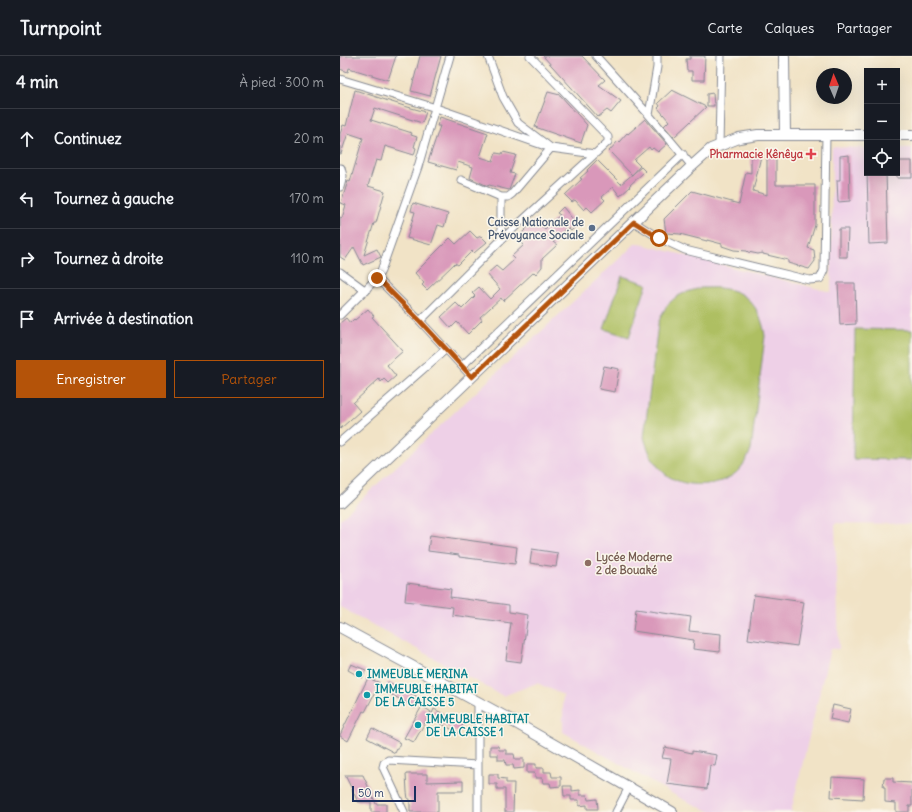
<!DOCTYPE html>
<html lang="fr">
<head>
<meta charset="utf-8">
<style>
	:root { --surface:#171b24; --page:#242831; --text:#f1f3f6; --muted:#9ea1a6; --line:#363941; --accent:#b45309 }
	body { margin:0; font-family:Delius,sans-serif; background:var(--page); color:var(--text) }
	.controls { position:absolute; right:12px; top:12px; display:grid; overflow:hidden; border-radius:0px; box-shadow:0 4px 16px #0002 }
	.controls button { width:36px; height:36px; display:grid; place-items:center; padding:0; border:0; border-bottom:1px solid var(--line); background:var(--surface); color:var(--text); font:20px sans-serif }
	.compass { position:absolute; left:476px; top:12px; width:36px; height:36px; border-radius:50%; background:var(--surface); box-shadow:0 4px 16px #0002; rotate:358deg }
	.scale { position:absolute; left:12px; bottom:10px; width:64px; box-sizing:border-box; padding-left:4px; border:2px solid #1b2f5e; border-top:0; font-size:11px; line-height:14px; white-space:nowrap; color:#1b2f5e; -webkit-text-stroke:3px #fbf7ec; paint-order:stroke }
	.stop { position:absolute; width:12px; height:12px; margin:-9px; border:3px solid #b45309; border-radius:50%; background:#fff }
	.stop.end { background:#b45309; border-color:#fff; box-shadow:0 1px 4px #0008 }
	.list { margin:0; padding:0; list-style:none }
	h2 { display:flex; justify-content:space-between; align-items:center; height:52px; margin:0; padding:0 16px; font-size:17px }
	h2 small { font-size:13px; font-weight:400; color:var(--muted) }
	.list li { display:grid; grid-template-columns:26px 1fr auto; gap:12px; align-items:center; box-sizing:border-box; height:60px; padding:0 16px; border-top:1px solid var(--line) }
	.list b { display:block; font-size:15px; white-space:nowrap }
	.list em { font-size:13px; font-style:normal; color:var(--muted) }
	.actions { display:flex; gap:8px; padding:12px 16px }
	.actions a { flex:1; padding:9px 0; border:1px solid var(--accent); border-radius:0px; text-align:center; font-size:14px; color:var(--accent) }
	.actions .main { background:var(--accent); color:#fff }
	.icon { flex:none; width:22px; height:22px; fill:none; stroke:currentColor; stroke-width:2; stroke-linecap:round; stroke-linejoin:round }
	.map { position:relative; flex:none; width:572px; height:756px; overflow:hidden }
	header { display:flex; align-items:center; gap:24px; box-sizing:border-box; height:56px; padding:0 20px; background:var(--surface); border-bottom:1px solid var(--line) }
	header strong { font-size:19px }
	nav { display:flex; gap:22px; margin-inline-start:auto; font-size:14px }
	main { display:flex }
	aside { flex:1; background:var(--surface) }
	.map>svg:first-child { display:block }
</style>
</head>
<body>
<header>
<strong>Turnpoint</strong>
<nav><a>Carte</a><a>Calques</a><a>Partager</a></nav>
</header>
<main>
<aside>
<h2>4 min<small>À pied · 300 m</small></h2>
<ul class="list">
<li><svg class="icon" aria-label="ahead" viewBox="0 0 24 24"><path d="M12 20V5M6 11l6-6 6 6"/></svg><div><b>Continuez</b></div><em>20 m</em></li>
<li><svg class="icon" aria-label="left" viewBox="0 0 24 24"><path d="M17 20v-9H6M10 6l-5 5 5 5"/></svg><div><b>Tournez à gauche</b></div><em>170 m</em></li>
<li><svg class="icon" aria-label="right" viewBox="0 0 24 24"><path d="M7 20v-9h11M14 6l5 5-5 5"/></svg><div><b>Tournez à droite</b></div><em>110 m</em></li>
<li><svg class="icon" aria-label="arrive" viewBox="0 0 24 24"><path d="M6 21V4h12l-3 4 3 4H6"/></svg><div><b>Arrivée à destination</b></div></li>
</ul>
<div class="actions"><a class="main">Enregistrer</a><a>Partager</a></div>
</aside>
<div class="map">
<svg width="572" height="756" viewBox="0 0 572 756">
	<rect width="100%" height="100%" fill="#fbf7ec"/>
	<filter id="ink" filterUnits="userSpaceOnUse"><feTurbulence type="fractalNoise" baseFrequency=".025" numOctaves="2"/><feDisplacementMap in="SourceGraphic" scale="8" xChannelSelector="R" yChannelSelector="G"/><feConvolveMatrix kernelMatrix="1 2 1 2 8 2 1 2 1" color-interpolation-filters="sRGB"/></filter>
	<filter id="wash" filterUnits="userSpaceOnUse"><feTurbulence type="fractalNoise" baseFrequency=".012" numOctaves="4" result="noise"/><feDisplacementMap in="SourceGraphic" scale="16" xChannelSelector="R" yChannelSelector="G"/><feGaussianBlur stdDeviation="0.9" result="paint"/><feColorMatrix in="noise" values="0 0 0 0 0 0 0 0 0 0 0 0 0 0 0 0 0 1.4 0 .05"/><feComposite in="paint" operator="in"/></filter>
	<g filter="url(#wash)">
		<rect width="100%" height="100%" fill="#f1e3c6"/>
		<path fill="#eed0e7" d="M492,91L527,92V117H557V92H572V468L495,467L499,593H490L451,756H371L342,743L223,676V639L197,627L163,640L0,551V463L296,187L491,236Z"/>
		<path fill="#aebf62" stroke="#647760" d="M282,220L307,228L289,281L264,273Z
			M361,232C369,232 378,231 386,233C411,237 422,258 425,280L411,394C407,403 402,413 393,419C376,431 346,432 328,420C315,411 308,396 304,381L318,268C327,243 337,238 361,232Z
			M515,273L572,274V404L513,403Z"/>
		<g id="blocks">
			<path fill="#d998ba" d="M0,0H56L48,24L9,12L8,16L0,13Z
				M80,0H101L90,40L71,35Z
				M203,0H242L265,24L259,29L281,45L271,57L267,54L258,61Z
				M350,0H365L364,24H352V15H347L346,3H350Z
				M15,34L64,50L86,56L82,67L35,52L31,64L72,77L71,79L77,81L74,91L76,92L74,99L45,90L41,105L36,104L28,130L45,135L36,167H34L24,199L37,193L41,201L23,209L14,191L5,204L0,201V161L2,162L6,149L1,147L8,125L10,126L23,82L8,77L1,98H0V78L3,69L6,70Z
				M332,34L366,51L334,81L324,70L329,65L318,52L320,50L318,47Z
				M208,36L220,39L247,69L241,87L195,71Z
				M373,37L374,50H367V38Z
				M100,61L148,77L140,101L153,105L156,97L162,98L163,96L176,99L170,117L175,118L169,134L149,129L148,130L130,122L133,111L118,106L116,114L88,106L100,70H97Z
				M305,63L327,88L318,96L313,92L311,94L309,91L294,104L300,110L292,119L269,95L278,85L279,86L287,77L288,78Z
				M509,99L510,145L498,146L497,124H500V100Z
				M421,100L413,135L427,139V100H436V129H475V169L468,192L474,194L475,205L469,213L448,207V204L423,198V197L418,198L408,196L407,195L394,194L382,190V188L367,184V185L340,178L326,177L324,163L352,135L399,148L406,116L411,117V101Z
				M257,104L281,128L301,111L305,115L289,130L290,131L280,140L273,131L262,141L265,144L252,156L247,151L244,154L235,144L232,146L225,139L242,123L240,122L248,115L247,114Z
				M557,105H572V122H557Z
				M527,117H546L548,187L529,188Z
				M73,147L108,158L104,171L98,169L91,189L67,182L75,156L71,155Z
				M223,151L235,166V171L231,175L228,172L226,174L225,173L213,186L217,189L202,203V211L196,218L194,216L163,245L161,242L140,261L142,264L128,278L117,266L111,272L101,261L116,247L122,253L135,240L132,237L139,231L150,243L160,233L147,218L156,210L162,215L175,203L172,200L184,189L177,182L195,164L205,173L220,159L217,157Z
				M499,173H508L507,201H499Z
				M130,175L137,182L141,180L147,186L134,197L132,195L118,209L115,207L87,234L82,229L84,227L75,217L110,182L116,188Z
				M498,227H515L516,268L500,269Z
				M28,253L34,260L32,261L63,295L47,309L56,320L48,327L44,323L41,326L39,323L13,347L20,355L0,373V267L6,262L10,267L14,263L15,264Z
				M264,310L279,313L275,336L259,333Z
				M90,479L177,491L175,508L119,501V499L88,495Z
				M192,493L218,497L216,511L190,507Z
				M67,527L111,533L110,541L169,549V556L188,559L181,606L166,604L171,567L112,559L113,551L65,545Z
				M414,539L464,546L457,590L408,583Z
				M296,553L351,561L349,575L381,578L380,596L353,593L354,584L293,575Z
				M11,608L26,614L22,622L8,614Z
				M28,622L40,627L25,656L23,655L8,685L0,680V679Z
				M48,626L78,641L73,650L44,635Z
				M493,649L511,653L508,667L490,663Z
				M82,650L91,656L74,686L64,682Z
				M94,653L123,668L119,677L90,662Z
				M32,672L60,687L55,697L27,682Z
				M150,690H158L159,694H166V698H174L175,703H184V712L174,713L173,709H166L165,704H158V699H150Z
				M325,691L352,697V695L377,699L375,710L370,709L367,733L327,728L331,703L322,702Z
				M187,708H196V712H204V716H211L212,721H221V730L211,731L210,727H203L202,722H195V717H187Z
				M66,718H87V726L123,725V735H98V756H70V743H68L67,736Z
				M149,718H158V722L166,723V727H174L173,756H165V733H157V728H149Z
				M5,719H23L36,748H46V756H31V746H18Z
				M492,721L524,723L523,743L491,741Z
				M544,722H553V726L572,727V750H569V756H556V747L545,746V731H543Z
				M223,730H232V735L240,734V739H247L248,744L257,743L258,753H247V749L239,750V744H231V740H224Z"/>
		</g>
	</g>
	<g filter="url(#ink)">
		<use href="#blocks" fill-opacity="0" stroke="#868992" stroke-width="1"/>
		<g fill="none" stroke-linecap="round" stroke-linejoin="round">
			<g stroke="#868992" stroke-width="9">
				<path id="street" d="M148,0L163,41L178,67L211,92L172,138L168,141H161V184
					M256,0L309,59L352,110
					M0,23L96,52L211,92L255,98
					M309,59L317,11V0
					M379,89L381,0
					M0,112H1L3,120L0,131
					M121,124L161,141
					M294,166L319,182L345,194L469,224L480,223L484,214L486,78
					M0,216L26,235
					M37,222L80,265L132,321
					M0,259L37,222L41,215L78,111L110,0
					M80,265L161,184L268,86V81L190,0
					M122,310L343,98
					M0,386L106,293
					M64,756L43,711L44,707L48,704L138,709
					M138,756V646
					M276,756L289,731"/>
			</g>
			<g stroke="#868992" stroke-width="12">
				<path id="secondary" d="M444,0L445,79
					M557,79H572
					M0,447L352,110L371,93L399,82L418,79H527
					M0,571L169,663L332,756"/>
			</g>
			<use href="#street" stroke="#fff" stroke-width="7"/>
			<use href="#secondary" stroke="#fff" stroke-width="10"/>
		</g>
	</g>
	<g fill="none" stroke-linecap="round" stroke-linejoin="round" filter="url(#ink)">
		<path stroke="#b45309" stroke-width="5" d="M37,222L80,265L132,321L294,166L319,182"/>
	</g>
	<path fill="#e0444e" stroke="#fbf7ec" stroke-width="1.5" d="M469 92h4v4h4v4h-4v4h-4v-4h-4v-4h4z"/>
	<circle fill="#5c6f8a" stroke="#fbf7ec" stroke-width="1.5" cx="252" cy="172" r="4"/>
	<circle fill="#8d6e63" stroke="#fbf7ec" stroke-width="1.5" cx="248" cy="507" r="4"/>
	<g fill="#0f9aa8" stroke="#fbf7ec" stroke-width="1.5">
		<circle cx="19" cy="618" r="4"/>
		<circle cx="27" cy="639" r="4"/>
		<circle cx="78" cy="669" r="4"/>
	</g>
	<g text-anchor="middle" dominant-baseline="central" stroke-width="3" stroke-linejoin="round" paint-order="stroke">
		<g font-size="11" font-weight="bold" fill="#be3a42" stroke="#fbf7ec" text-anchor="end">
			<text x="463" y="98">Pharmacie Kênêya</text>
		</g>
		<g font-size="11" font-weight="bold" fill="#4e5e75" stroke="#fbf7ec" text-anchor="end">
			<text x="244" y="166">Caisse Nationale de<tspan x="244" dy="13">Prévoyance Sociale</tspan></text>
		</g>
		<g font-size="11" font-weight="bold" fill="#785e54" stroke="#fbf7ec" text-anchor="start">
			<text x="256" y="501">Lycée Moderne<tspan x="256" dy="13">2 de Bouaké</tspan></text>
		</g>
		<g font-size="11" font-weight="bold" fill="#0d838f" stroke="#fbf7ec" text-anchor="start">
			<text x="27" y="618">IMMEUBLE MERINA</text>
			<text x="35" y="633">IMMEUBLE HABITAT<tspan x="35" dy="13">DE LA CAISSE 5</tspan></text>
			<text x="86" y="663">IMMEUBLE HABITAT<tspan x="86" dy="13">DE LA CAISSE 1</tspan></text>
		</g>
	</g>
</svg>
<div class="controls">
<button>+</button>
<button>−</button>
<button><svg class="icon" aria-label="locate" viewBox="0 0 24 24"><circle cx="12" cy="12" r="6"/><path d="M12 2v4M12 18v4M2 12h4M18 12h4"/></svg></button>
</div>
<svg class="compass" viewBox="-18 -18 36 36"><path d="M0-13l5 13h-10z" fill="#e53935"/><path d="M0 13l5-13h-10z" fill="#9ea1a6"/></svg>
<div class="scale">50 m</div>
<div class="stop" style="left:319px;top:182px"></div>
<div class="stop end" style="left:37px;top:222px"></div>
</div>
</main>
</body>
</html>
